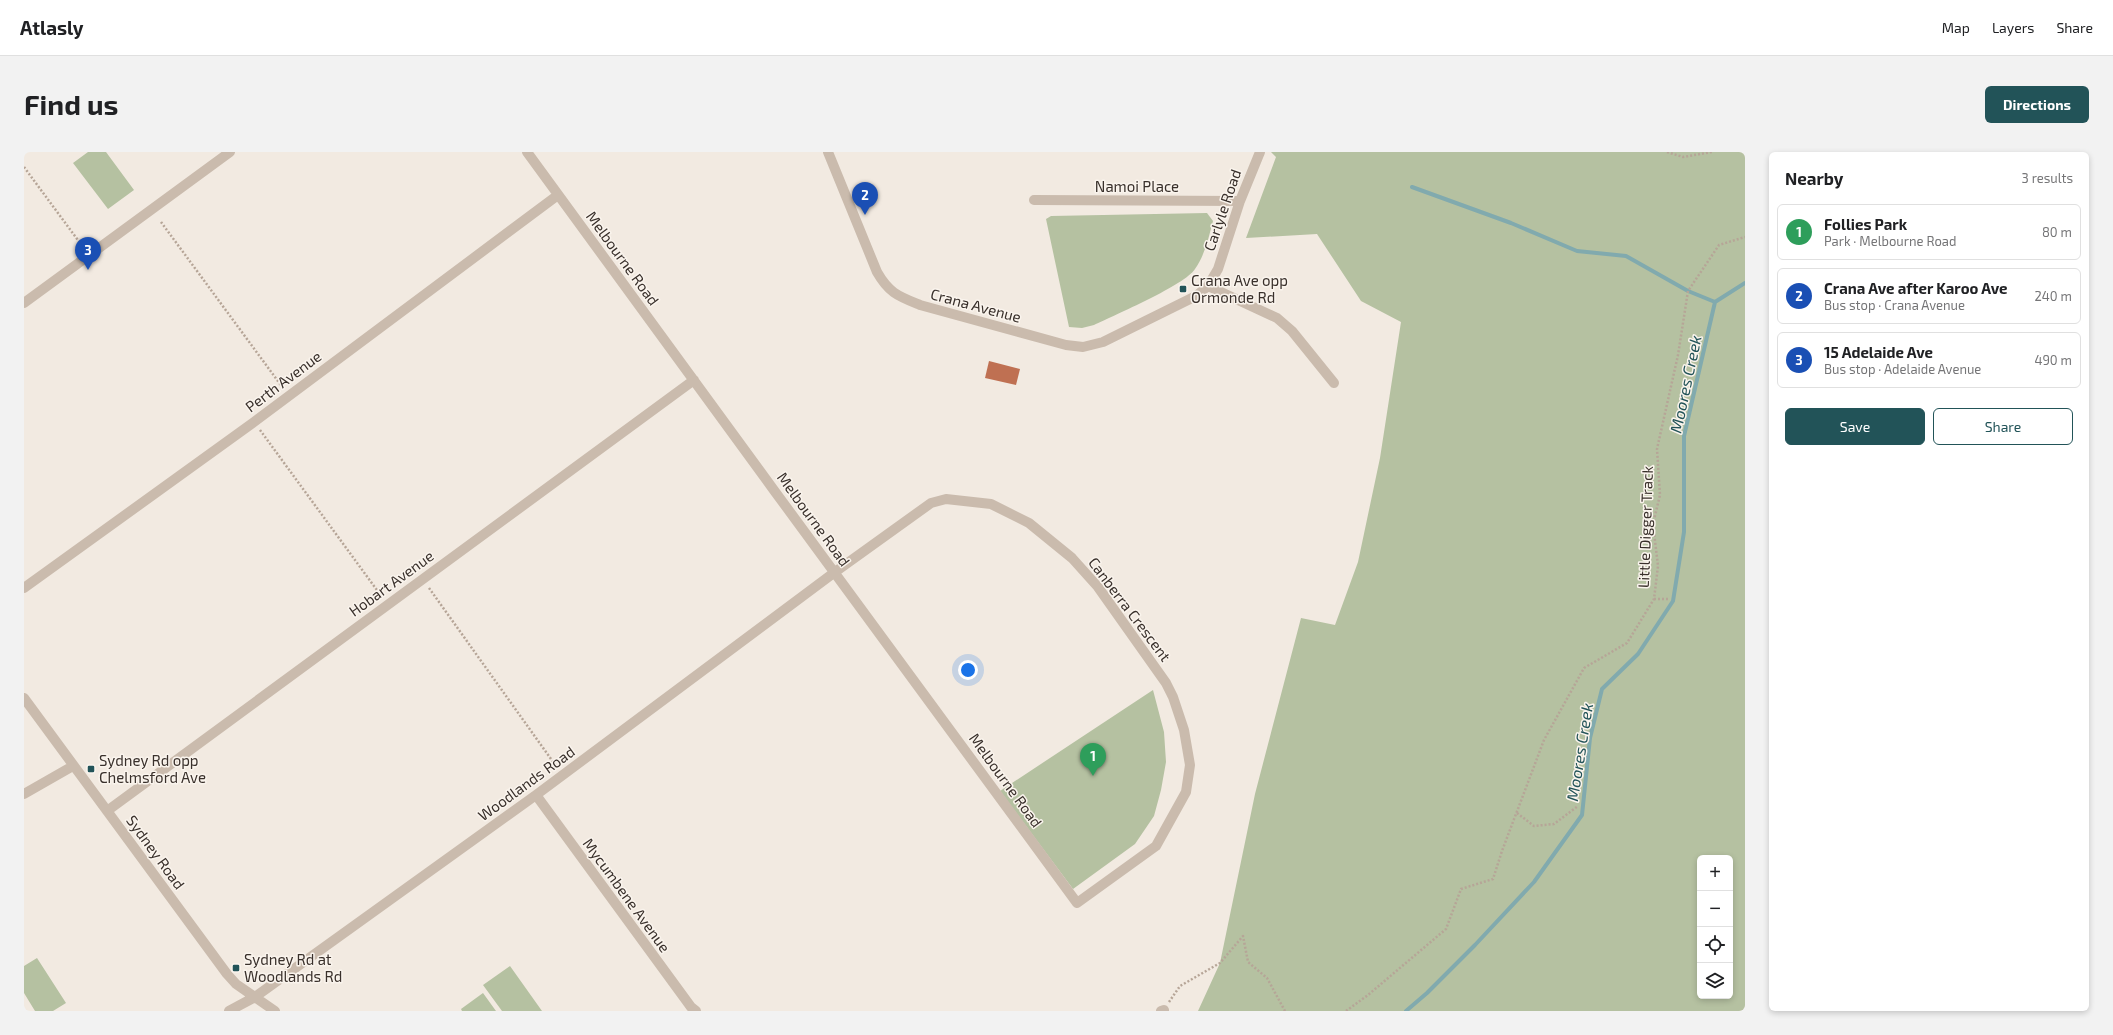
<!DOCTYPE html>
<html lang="en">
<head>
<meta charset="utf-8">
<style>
	:root { --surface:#fff; --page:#f2f2f2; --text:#202124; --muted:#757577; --line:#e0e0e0; --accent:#225358 }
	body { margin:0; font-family:"Exo 2",sans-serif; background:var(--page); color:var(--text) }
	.controls { position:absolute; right:12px; bottom:12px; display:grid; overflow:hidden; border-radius:6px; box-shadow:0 2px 6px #0003 }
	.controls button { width:36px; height:36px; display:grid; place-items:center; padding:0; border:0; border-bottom:1px solid var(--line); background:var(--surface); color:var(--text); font:20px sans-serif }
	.you { position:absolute; left:944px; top:518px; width:14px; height:14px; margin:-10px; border:3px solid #fff; border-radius:50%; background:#1a73e8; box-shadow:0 0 0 6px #1a73e833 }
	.badge { display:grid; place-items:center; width:26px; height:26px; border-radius:50%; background:var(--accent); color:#fff; font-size:13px; font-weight:700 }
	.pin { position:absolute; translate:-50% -33px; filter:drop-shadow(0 1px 2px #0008) }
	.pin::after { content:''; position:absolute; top:21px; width:14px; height:12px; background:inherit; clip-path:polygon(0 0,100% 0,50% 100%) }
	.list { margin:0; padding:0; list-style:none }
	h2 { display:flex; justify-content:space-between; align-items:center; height:52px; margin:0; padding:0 16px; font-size:17px }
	h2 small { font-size:13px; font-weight:400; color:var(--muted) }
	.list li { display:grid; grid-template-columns:26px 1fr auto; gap:12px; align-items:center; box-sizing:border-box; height:56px; margin:0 8px 8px; padding:0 8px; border:1px solid var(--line); border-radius:6px }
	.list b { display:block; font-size:15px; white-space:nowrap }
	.list p { margin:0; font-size:13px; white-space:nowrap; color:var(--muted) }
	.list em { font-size:13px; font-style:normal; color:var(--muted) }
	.actions { display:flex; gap:8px; padding:12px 16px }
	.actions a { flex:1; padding:9px 0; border:1px solid var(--accent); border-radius:6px; text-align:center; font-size:14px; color:var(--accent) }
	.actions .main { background:var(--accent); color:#fff }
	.icon { flex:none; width:22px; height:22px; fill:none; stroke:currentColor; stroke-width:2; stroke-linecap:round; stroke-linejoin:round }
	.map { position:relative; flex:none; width:1721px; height:859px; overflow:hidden; border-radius:6px }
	header { display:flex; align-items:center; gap:24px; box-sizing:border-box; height:56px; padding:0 20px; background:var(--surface); border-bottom:1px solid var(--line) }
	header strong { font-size:19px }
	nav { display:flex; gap:22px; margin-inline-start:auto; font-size:14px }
	.intro { display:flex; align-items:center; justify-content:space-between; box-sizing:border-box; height:96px; padding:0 24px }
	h1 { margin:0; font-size:28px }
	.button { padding:10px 18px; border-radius:6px; background:var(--accent); color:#fff; font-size:14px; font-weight:700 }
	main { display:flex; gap:24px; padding:0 24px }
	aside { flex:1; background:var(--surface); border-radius:6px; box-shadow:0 2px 6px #0003 }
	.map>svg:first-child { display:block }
</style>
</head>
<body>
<header>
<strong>Atlasly</strong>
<nav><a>Map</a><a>Layers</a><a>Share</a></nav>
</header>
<div class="intro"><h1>Find us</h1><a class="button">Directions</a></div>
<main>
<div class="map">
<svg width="1721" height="859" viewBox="0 0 1721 859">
	<rect width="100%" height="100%" fill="#f2eae1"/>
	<path fill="#b5c1a1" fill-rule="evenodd" d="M64,0H82L110,38L84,57L49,11Z
		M1247,0H1721V859H1174L1196,811L1231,642L1277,466L1311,473L1334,410L1356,306L1377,170L1337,149L1293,82L1222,86L1252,5ZM1676,706H1706V844H1676Z
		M1183,61L1189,69C1185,84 1181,103 1171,117C1161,133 1091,163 1070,173L1058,176L1045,175L1022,67L1027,64Z
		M1129,538L1140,580L1142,610L1137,638L1130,664L1111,692L1049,737L976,639Z
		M13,806L42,851L29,859H11L0,841V814Z
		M486,814L518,859H478L459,833Z
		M459,841L472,859H438L437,857Z"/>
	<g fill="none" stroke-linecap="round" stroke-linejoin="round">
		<path stroke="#81aaae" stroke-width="4" d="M1388,35L1487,71L1553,99L1602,104L1664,139L1691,150
			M1382,859L1403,841L1451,793L1510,730L1558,663L1566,586L1578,537L1614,502L1649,449L1660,380V284L1691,150L1721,131"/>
	</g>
	<path fill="#bf7052" d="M965,209L996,217L992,233L961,226Z"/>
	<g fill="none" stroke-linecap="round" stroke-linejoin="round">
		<path stroke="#b6a597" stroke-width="2.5" stroke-dasharray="2 2" stroke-linecap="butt" d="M1643,0L1659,5L1688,0
			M0,15L59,95
			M137,70L259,236
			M236,278L358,445
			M405,436L532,614
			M1630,447H1644
			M1493,661L1510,674L1530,672L1554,654
			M1145,850L1156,834L1196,811L1219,784L1224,810L1243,826L1261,859
			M1322,859L1344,843L1422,777L1437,737L1469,727L1478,699L1520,588L1560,516L1603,491L1630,447L1634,414L1629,372L1636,343L1633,297L1654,203L1664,139L1695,93L1721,85"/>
		<path stroke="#cabbad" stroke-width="10" d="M804,0L853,120C865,141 874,144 896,153L1042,193L1059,195L1079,190L1172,144L1184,134L1194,117L1216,49L1236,0
			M1010,48L1216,49
			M1184,134L1253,166L1268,179L1310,231
			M0,151L206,0
			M0,436L230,270L534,43
			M0,546L203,822L212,832L251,859
			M0,642L49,614
			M512,643L667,855L672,859
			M83,659L670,228
			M205,859L231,845L512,643L811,420L907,351L922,347L967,352L1005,371L1048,406L1074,435L1142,531L1149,545L1160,578L1166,613L1162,640L1132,694L1053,751C870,501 685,251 503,0
			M1137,859L1140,858"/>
	</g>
	<g fill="#225358" stroke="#faf4ed" stroke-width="1.5">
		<rect x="1155" y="133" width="8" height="8" rx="2"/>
		<rect x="63" y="613" width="8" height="8" rx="2"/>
		<rect x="208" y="812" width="8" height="8" rx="2"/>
	</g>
	<g text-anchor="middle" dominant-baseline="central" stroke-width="3" stroke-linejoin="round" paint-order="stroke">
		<g font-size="15" fill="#39302b" stroke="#faf4ed">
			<text x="1113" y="34">Namoi Place</text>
			<text transform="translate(1198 58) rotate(-71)">Carlyle Road</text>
			<text transform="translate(599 106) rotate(54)">Melbourne Road</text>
			<text transform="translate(952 153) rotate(15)">Crana Avenue</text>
			<text transform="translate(259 229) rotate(-37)">Perth Avenue</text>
			<text transform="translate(790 367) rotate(54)">Melbourne Road</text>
			<text transform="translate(1621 375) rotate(-88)">Little Digger Track</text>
			<text transform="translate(367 431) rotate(-36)">Hobart Avenue</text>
			<text transform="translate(1106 457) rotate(53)">Canberra Crescent</text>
			<text transform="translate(982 628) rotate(54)">Melbourne Road</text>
			<text transform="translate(502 631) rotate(-36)">Woodlands Road</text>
			<text transform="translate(132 700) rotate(54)">Sydney Road</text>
			<text transform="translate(603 743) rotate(54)">Mycumbene Avenue</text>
		</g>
		<g font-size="15" fill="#39302b" stroke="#faf4ed" text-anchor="start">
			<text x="1167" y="128">Crana Ave opp<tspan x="1167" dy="17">Ormonde Rd</tspan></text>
			<text x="75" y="608">Sydney Rd opp<tspan x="75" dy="17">Chelmsford Ave</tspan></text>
			<text x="220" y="807">Sydney Rd at<tspan x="220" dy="17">Woodlands Rd</tspan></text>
		</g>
		<g font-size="16" font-style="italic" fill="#225358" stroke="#faf4ed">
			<text transform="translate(1661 232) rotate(-78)">Moores Creek</text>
			<text transform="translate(1555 600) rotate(-81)">Moores Creek</text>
		</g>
	</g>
</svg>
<div class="controls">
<button>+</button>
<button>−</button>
<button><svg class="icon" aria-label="locate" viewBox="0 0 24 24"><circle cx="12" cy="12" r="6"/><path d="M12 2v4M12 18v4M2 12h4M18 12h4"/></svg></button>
<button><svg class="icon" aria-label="layers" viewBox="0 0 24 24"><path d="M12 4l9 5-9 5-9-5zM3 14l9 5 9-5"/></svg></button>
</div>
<div class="you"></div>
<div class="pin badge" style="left:1069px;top:624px;background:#2e9e5b">1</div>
<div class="pin badge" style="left:841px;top:63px;background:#1a4fb4">2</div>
<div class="pin badge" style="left:64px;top:118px;background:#1a4fb4">3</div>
</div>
<aside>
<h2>Nearby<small>3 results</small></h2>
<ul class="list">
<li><span class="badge" style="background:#2e9e5b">1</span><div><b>Follies Park</b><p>Park · Melbourne Road</p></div><em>80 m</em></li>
<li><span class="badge" style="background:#1a4fb4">2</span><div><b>Crana Ave after Karoo Ave</b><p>Bus stop · Crana Avenue</p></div><em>240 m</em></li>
<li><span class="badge" style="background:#1a4fb4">3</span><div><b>15 Adelaide Ave</b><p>Bus stop · Adelaide Avenue</p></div><em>490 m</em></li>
</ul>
<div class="actions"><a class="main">Save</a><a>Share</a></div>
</aside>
</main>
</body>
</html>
